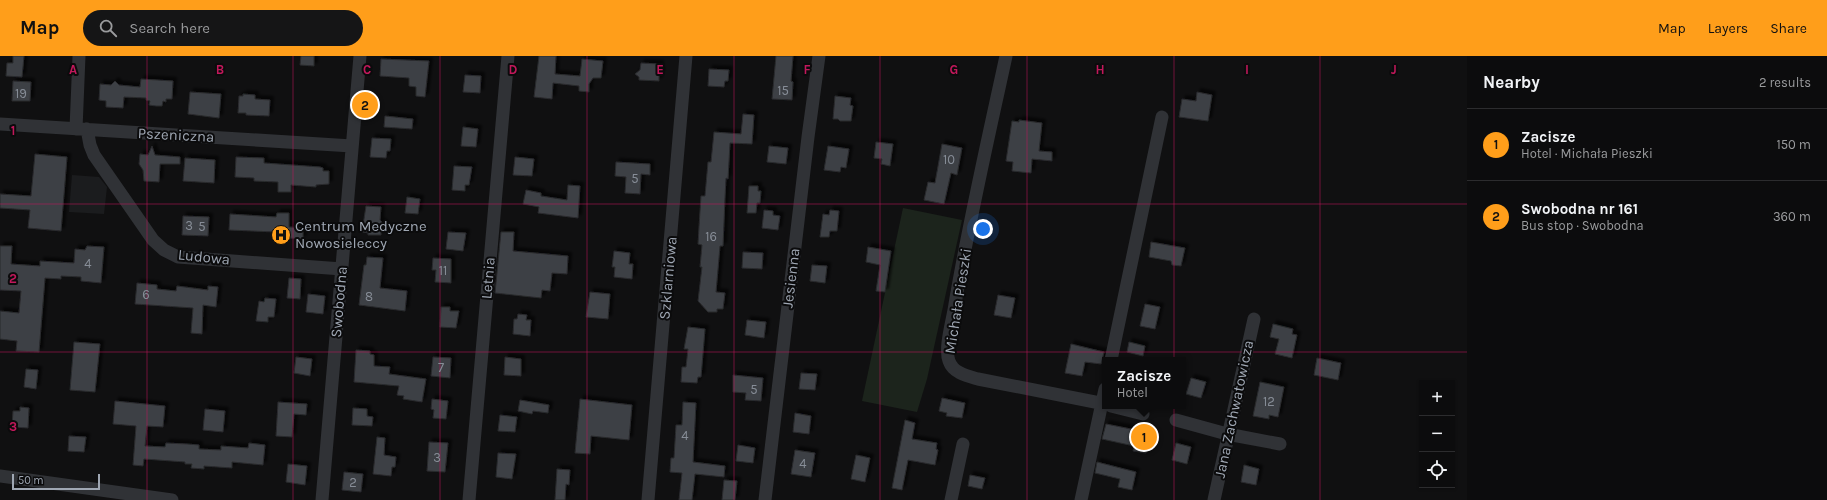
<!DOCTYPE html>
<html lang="en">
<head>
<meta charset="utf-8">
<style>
	:root { --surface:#0c0c0d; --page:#151516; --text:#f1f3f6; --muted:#9a9b9d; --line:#2c2c2e; --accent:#ff9e1a }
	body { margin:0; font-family:Karla,sans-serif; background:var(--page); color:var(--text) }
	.controls { position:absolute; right:12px; bottom:12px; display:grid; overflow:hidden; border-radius:0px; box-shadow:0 1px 3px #0004 }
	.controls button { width:36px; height:36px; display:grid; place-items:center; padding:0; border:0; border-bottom:1px solid var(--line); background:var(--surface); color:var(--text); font:20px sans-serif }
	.scale { position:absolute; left:12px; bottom:10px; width:88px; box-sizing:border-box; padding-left:4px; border:2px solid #9fa7b3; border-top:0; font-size:11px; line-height:14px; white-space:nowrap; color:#9fa7b3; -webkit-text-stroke:3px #0b0b0c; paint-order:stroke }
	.you { position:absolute; left:983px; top:173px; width:14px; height:14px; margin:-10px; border:3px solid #fff; border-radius:50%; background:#1a73e8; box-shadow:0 0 0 6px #1a73e833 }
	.badge { display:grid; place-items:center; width:26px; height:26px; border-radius:50%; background:var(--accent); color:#111; font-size:13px; font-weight:700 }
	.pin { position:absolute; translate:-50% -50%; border:2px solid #fff; box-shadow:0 1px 4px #0006 }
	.popup { position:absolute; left:1102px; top:301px; width:84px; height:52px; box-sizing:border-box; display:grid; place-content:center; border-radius:0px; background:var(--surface); filter:drop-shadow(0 1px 3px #0005); font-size:13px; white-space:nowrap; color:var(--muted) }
	.popup b { font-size:15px; color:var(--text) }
	.popup::after { content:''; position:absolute; left:50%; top:100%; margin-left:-8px; border:8px solid transparent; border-top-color:var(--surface) }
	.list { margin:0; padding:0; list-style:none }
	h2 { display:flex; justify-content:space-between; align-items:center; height:52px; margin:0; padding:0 16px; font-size:17px }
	h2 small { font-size:13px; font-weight:400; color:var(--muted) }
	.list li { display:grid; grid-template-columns:26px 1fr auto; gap:12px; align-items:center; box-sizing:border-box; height:72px; padding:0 16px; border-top:1px solid var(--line) }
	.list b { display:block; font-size:15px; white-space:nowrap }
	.list p { margin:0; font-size:13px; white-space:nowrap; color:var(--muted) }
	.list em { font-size:13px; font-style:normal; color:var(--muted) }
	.icon { flex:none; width:22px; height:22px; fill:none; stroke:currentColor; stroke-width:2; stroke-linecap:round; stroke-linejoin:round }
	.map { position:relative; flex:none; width:1467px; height:444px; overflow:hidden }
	header { display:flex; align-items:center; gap:24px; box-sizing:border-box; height:56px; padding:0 20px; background:var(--accent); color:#111 }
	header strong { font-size:19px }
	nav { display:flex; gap:22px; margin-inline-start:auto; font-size:14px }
	.search { width:280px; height:36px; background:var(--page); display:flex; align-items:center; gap:10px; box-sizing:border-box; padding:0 14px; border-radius:22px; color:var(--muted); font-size:15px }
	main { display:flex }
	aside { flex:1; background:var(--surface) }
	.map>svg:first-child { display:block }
</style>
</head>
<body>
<header>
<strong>Map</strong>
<div class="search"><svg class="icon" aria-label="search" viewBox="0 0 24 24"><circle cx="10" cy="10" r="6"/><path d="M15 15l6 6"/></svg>Search here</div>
<nav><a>Map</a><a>Layers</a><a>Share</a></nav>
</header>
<main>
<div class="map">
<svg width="1467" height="444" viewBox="0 0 1467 444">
	<defs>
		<filter id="shadow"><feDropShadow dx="3.5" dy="-3.5" stdDeviation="1" flood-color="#0009"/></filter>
	</defs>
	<rect width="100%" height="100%" fill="#101011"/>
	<path fill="#1b1c1e" d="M72,119L99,121L107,131L104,158L69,156Z"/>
	<path fill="#1c241c" d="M903,152L962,164L927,323L917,356L862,345Z"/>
	<path fill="#3e4044" stroke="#292a2d" filter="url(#shadow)" d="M13,0H24L22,21L6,20L7,7H13Z
		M301,0H314V10L300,9Z
		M539,0H556L555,18L580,20L582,3L603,5L601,22H593L589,28V36L579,35V30L553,27L552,43L534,41Z
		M776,0H793L791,25L793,26L792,44L772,43Z
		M381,3L429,5L425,41L416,40V31L409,30V22L380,20Z
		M641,7L660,8V14L662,17L659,19V25L639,24V21L635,18L640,14Z
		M709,13L729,14L728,25H725L724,31L708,30Z
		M465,19L481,20L480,37L463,36Z
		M141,23L173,25L172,43H166V46L163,45L162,50H156L149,49L150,45L146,44V42L124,41L123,52L106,51V45L99,44L100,28L111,29L115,25L119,29L140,31Z
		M13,25L31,26L30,45H12Z
		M190,36L221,38L219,62L188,58Z
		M1197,36L1212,39L1208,65L1179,61L1182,43L1196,45Z
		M243,38L255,39V43L270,44L269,60L246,59V57H238L239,40H243Z
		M835,40L851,42L850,49L853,50L851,65H840L838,63H833Z
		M743,58L754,59L752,88L730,87L728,123L726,122L725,141L723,190H720L716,236L725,237L723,253H717V256H708L698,245L702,211H700L702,189L698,188L699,171L701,140H705L708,106H711L714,76L741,78Z
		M385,60L413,63L412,73L384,71Z
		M1019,64L1042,67L1039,95L1052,96V105L1032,103L1031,117L1012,115L1013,106L1006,105L1012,65L1019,66Z
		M463,71L478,73L476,91L461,90Z
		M372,82L391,83L390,95H387L386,102L370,101Z
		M876,86L893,88L890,110L881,108L882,103L874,102Z
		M942,88L962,92L957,119L951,117L944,148L924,144L928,126L935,127Z
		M152,90L155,99L180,101V108H160L159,126L144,125L143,114L139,108L140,98L148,99Z
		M769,90L788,92L786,108L767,106Z
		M828,90L849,93L846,112L841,111L840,116L824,114Z
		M35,98L67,101L61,175L28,172L30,154L0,152V138L31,140Z
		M236,101L264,102V107L320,111L323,112V115H329V128L316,129V131L291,129V136H278V126L254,125V122L235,121Z
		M515,101L534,103L532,120L513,119Z
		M185,102L215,104L214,127L183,125Z
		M616,106L650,108V119L641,118L640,138L625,137L626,121L615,120Z
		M454,110L472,111L469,129H465V135L452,134Z
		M568,129L580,130L578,162L538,157L539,151L523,148L526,134L541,137V140L567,144Z
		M749,130H758V135H761L760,147H757L756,157H747Z
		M407,141L420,143L418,158L405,157Z
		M366,150L381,151L380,164L387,171L381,176V179H368V177L362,176Z
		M764,154L773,155V159L780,160L778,174L762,172Z
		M830,154L839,155L837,175H830L829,181H820L823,158L829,159Z
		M277,157H289V171L303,172V183L288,182V185H275V176L229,174L230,158L276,161Z
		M183,160L209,161L208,180L182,179Z
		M448,176L466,177L463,195L446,193Z
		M501,176H514L513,195L568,200L567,218L552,217L550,235L542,234L541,242L495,237Z
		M1151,186L1185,192L1181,210L1172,209L1171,205L1149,201Z
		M0,190H12L11,208L40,210V205L74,207L75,193L85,194L87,190L104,191L101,227L81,225V221L61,220V223L45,222L39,296L16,295L17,285L0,283V255L19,257L21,235L0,234Z
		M868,191L891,195L885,236L876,235L880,209L866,206Z
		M614,195L630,197L629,208H633L632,223L614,221L615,211H612Z
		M743,196L763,197L762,213L742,212Z
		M367,201L383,202L380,232L407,235L405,255L359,249L364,209H366Z
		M433,202L451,203V227L435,226L436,214H432Z
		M812,209L827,210L825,227L810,225Z
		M289,222L301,223L300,243L287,242Z
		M137,227L157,229V233L176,235L177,230L208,234V230L218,231L216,251L203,249L202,278L191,277L193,252L135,248Z
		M590,236L610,238L608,263L586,261Z
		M308,238L325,240L323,258L306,256Z
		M998,239L1015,242L1011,262L994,259Z
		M265,242L276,243L274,261H268V266L256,265L259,245L264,246Z
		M1145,248L1160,251L1155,273L1140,270Z
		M441,251H450V255H459L456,272L440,271Z
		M518,258L527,259L526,264H531L530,280L513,278L514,263H517Z
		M747,264L766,266L764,282L745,279Z
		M1273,268L1293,273L1292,278L1297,279L1292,302L1275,298L1279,283L1270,281Z
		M688,271L705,273L701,321H698L697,327L681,326L682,311H686L688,293H684Z
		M74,286L100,288L95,336L70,334Z
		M1129,286L1145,290L1143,300L1127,296Z
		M1071,288L1104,296L1101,308L1085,306L1082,320L1065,317Z
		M356,294L370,295V298L374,299V310L390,311L389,318L426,323L422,346L403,343L404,340L397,339L399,330L354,326Z
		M296,301L312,303L310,320L294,317Z
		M433,301L451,302L450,322L431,320Z
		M505,301L521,303V320L504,319Z
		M1317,302L1341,307L1338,324L1314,319Z
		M26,313L38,314L36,333L24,331Z
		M801,317L817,318L815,334L799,333Z
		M733,319L763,322L761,345L745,344L746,337L733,336Z
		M1191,322L1206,326L1201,342L1186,338Z
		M1260,326L1284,331L1278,361L1269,359V363L1253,360Z
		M942,342L965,347L962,362L946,360L947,357L939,355Z
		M432,343L448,345L446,363L433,362L434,354L431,353Z
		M580,343L632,349L629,384L591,380L590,398L575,397Z
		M520,344L549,349L548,357L533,355L532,358L518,355Z
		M115,345L165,350L163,371L147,370L145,390L165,391L166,387L187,388L199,389V393L221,394V390L248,392L249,387L265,389L263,409L232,406V412L204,410V413L191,412L192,408H185V406L144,403L143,410L133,409L136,370L113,368Z
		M278,346L307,348L306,359L294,358L292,381L276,380Z
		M683,346L696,347L693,406L725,410L724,421L695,418L692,444H679L682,417L670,416L671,402H674L676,369H682Z
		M20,351L29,352L28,372L12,371L13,355H20Z
		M353,352L367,353V360L373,361L372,370L352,369Z
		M205,353L225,355L223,376L203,374Z
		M795,357L811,360L809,378L793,376Z
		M500,359L517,361L515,376L498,375Z
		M905,364L915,367L912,383L937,387L936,393L938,394L935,409L908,404L902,434L892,432Z
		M1106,368L1151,377L1146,397L1133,395L1134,390L1102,383Z
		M69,380L86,381L84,396L68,395Z
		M377,381L385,382L384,399L396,401L395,411H392L391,420L373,418Z
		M429,386L448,387L445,416L427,415Z
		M1176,387L1191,391L1187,408L1172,404Z
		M738,389L755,392L753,407L736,405Z
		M795,394L815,397L811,421L791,418Z
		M498,397L516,398L512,423L496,421Z
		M856,399L870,402L865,426L851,423Z
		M1097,406L1136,416L1132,434L1118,431L1120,423L1095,417Z
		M288,408L307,410L305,429L286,426Z
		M1244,409L1259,413L1256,429L1241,426Z
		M557,413L570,414L569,429L566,428L565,444H555Z
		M344,416L363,418L361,436L342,434Z
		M970,419L985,422L982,433L968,430Z
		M724,424L737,425L735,444H722Z"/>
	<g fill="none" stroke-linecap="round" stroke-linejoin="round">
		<path stroke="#303236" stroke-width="13" d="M1006,0C988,83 969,165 955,248C953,263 944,292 949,305C953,317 967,320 978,323L1105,348
			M0,68L352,90
			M76,73L79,0
			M87,73L90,89L94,99L153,184L164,194L178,201L342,213
			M1111,304L1162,61
			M1111,350L1143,358
			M1176,364L1227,378L1280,388
			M0,420L172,444
			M322,444L360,0
			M469,444L508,0
			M648,444L686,0
			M765,444L808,81L819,0
			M951,444L963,388
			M1081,444L1105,333
			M1214,444L1254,263"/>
	</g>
	<path fill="none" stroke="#c2185b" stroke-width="1" stroke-opacity="0.55" d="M147,0V444M293,0V444M440,0V444M587,0V444M734,0V444M880,0V444M1027,0V444M1174,0V444M1320,0V444M0,148H1467M0,296H1467"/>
	<defs>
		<g id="hospital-disc" transform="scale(1)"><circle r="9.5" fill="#ff9e1a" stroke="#0b0b0c"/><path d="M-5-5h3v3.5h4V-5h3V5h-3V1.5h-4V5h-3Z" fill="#111"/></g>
	</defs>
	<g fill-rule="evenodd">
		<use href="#hospital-disc" x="281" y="179"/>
	</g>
	<g text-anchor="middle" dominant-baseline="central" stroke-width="4" stroke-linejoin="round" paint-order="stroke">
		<g font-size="13" fill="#878d97">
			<text x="783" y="34">15</text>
			<text x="21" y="37">19</text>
			<text x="949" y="103">10</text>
			<text x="635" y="122">5</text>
			<text x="189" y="169">3</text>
			<text x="202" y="170">5</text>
			<text x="711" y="180">16</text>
			<text x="88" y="207">4</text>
			<text x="443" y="214">11</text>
			<text x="146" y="238">6</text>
			<text x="369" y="240">8</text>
			<text x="441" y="311">7</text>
			<text x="754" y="333">5</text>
			<text x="1269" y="345">12</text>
			<text x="685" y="379">4</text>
			<text x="437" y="401">3</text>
			<text x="803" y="407">4</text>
			<text x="353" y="426">2</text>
		</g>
		<g font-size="15" fill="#9fa7b3" stroke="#0b0b0c">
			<text transform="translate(176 79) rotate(3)">Pszeniczna</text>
			<text transform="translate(204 201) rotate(6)">Ludowa</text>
			<text transform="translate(488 222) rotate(-85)">Letnia</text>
			<text transform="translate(668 222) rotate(-85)">Szklarniowa</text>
			<text transform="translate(791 222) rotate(-83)">Jesienna</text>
			<text transform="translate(958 245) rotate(-81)">Michała Pieszki</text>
			<text transform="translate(339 246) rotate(-85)">Swobodna</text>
			<text transform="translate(1234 353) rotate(-78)">Jana Zachwatowicza</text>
		</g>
		<g font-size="15" fill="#9fa7b3" stroke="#0b0b0c" text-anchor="start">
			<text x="295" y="170">Centrum Medyczne<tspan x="295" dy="17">Nowosieleccy</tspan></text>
		</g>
	</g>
	<g font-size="13" text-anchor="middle" font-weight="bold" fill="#c2185b" stroke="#0b0b0c" stroke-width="4" stroke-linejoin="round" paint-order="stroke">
		<text x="73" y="18">A</text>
		<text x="220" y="18">B</text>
		<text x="367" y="18">C</text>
		<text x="513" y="18">D</text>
		<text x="660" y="18">E</text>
		<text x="807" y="18">F</text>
		<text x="954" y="18">G</text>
		<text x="1100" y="18">H</text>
		<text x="1247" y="18">I</text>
		<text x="1394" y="18">J</text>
		<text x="13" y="79">1</text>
		<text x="13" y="227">2</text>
		<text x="13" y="375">3</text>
	</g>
</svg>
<div class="controls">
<button>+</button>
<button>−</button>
<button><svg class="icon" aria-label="locate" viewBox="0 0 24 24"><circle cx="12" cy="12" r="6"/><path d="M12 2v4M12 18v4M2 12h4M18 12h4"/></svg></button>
</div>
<div class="scale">50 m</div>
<div class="you"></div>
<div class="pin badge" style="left:1144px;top:381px">1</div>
<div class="popup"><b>Zacisze</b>Hotel</div>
<div class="pin badge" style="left:365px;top:49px">2</div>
</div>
<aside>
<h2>Nearby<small>2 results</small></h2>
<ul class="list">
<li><span class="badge">1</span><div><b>Zacisze</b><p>Hotel · Michała Pieszki</p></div><em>150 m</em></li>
<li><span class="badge">2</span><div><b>Swobodna nr 161</b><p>Bus stop · Swobodna</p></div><em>360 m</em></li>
</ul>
</aside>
</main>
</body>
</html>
